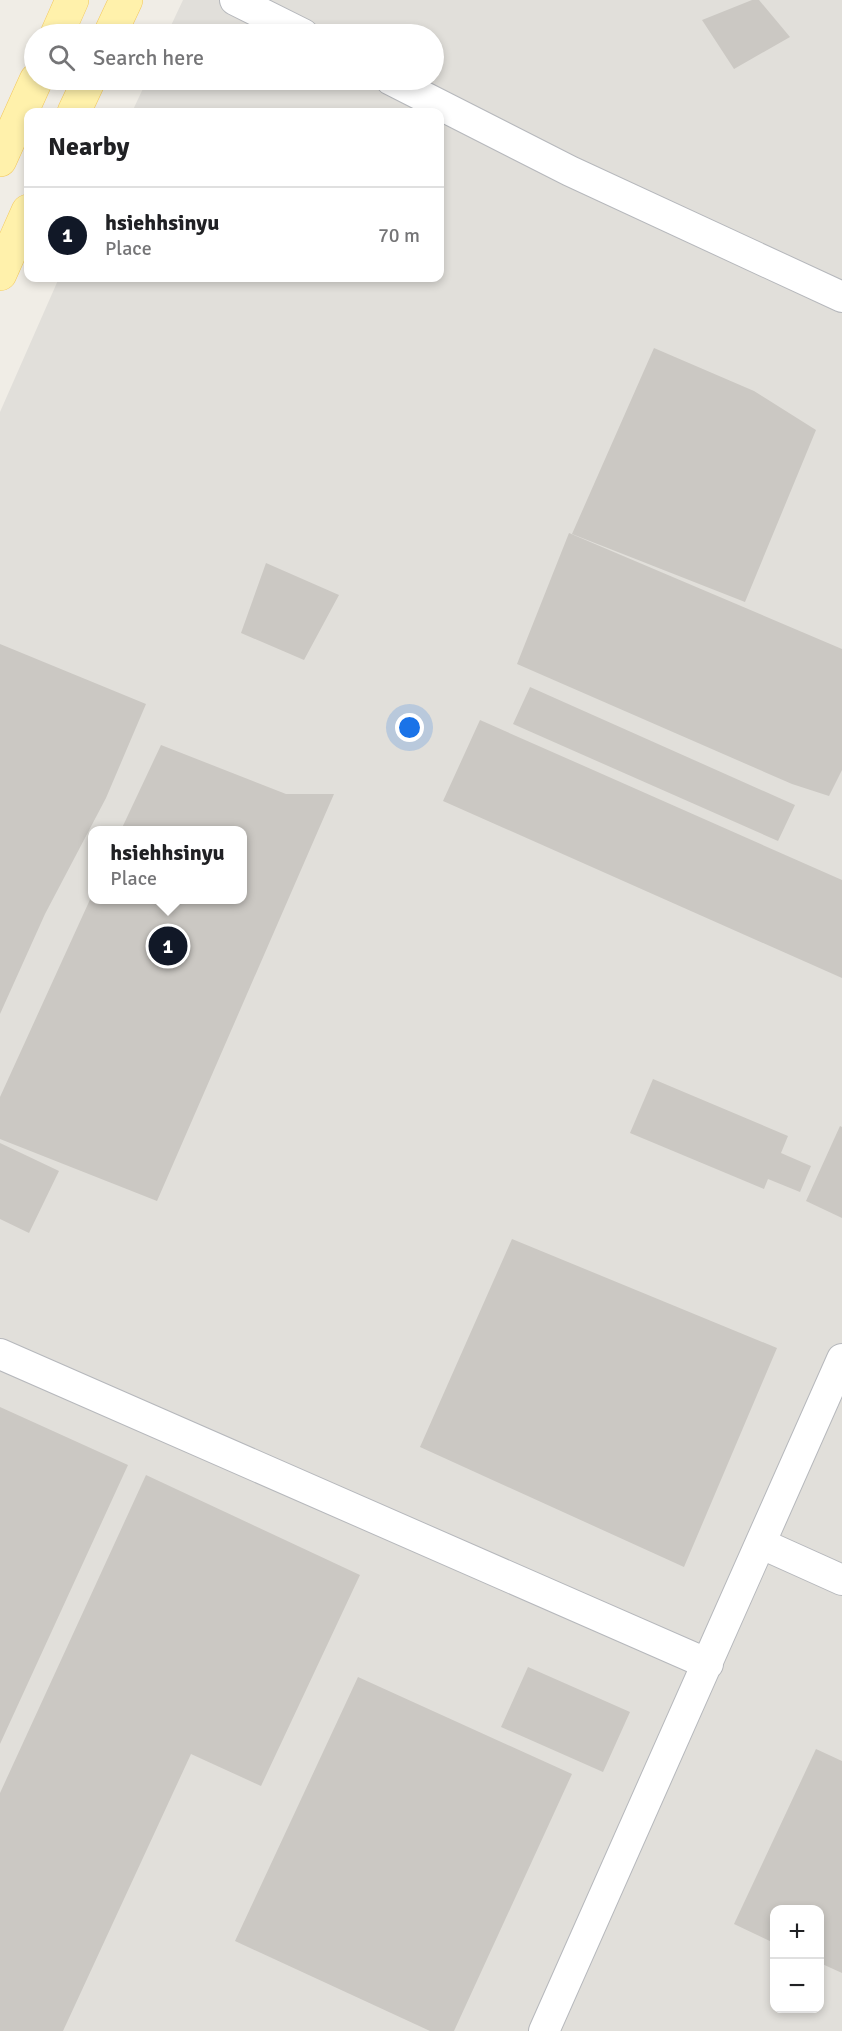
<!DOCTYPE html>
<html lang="en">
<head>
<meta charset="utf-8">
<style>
	:root { --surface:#fff; --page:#f6f6f6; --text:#202124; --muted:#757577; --line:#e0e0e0; --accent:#111827 }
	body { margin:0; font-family:Signika,sans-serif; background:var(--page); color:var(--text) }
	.controls { position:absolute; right:18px; bottom:18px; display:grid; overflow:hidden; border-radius:12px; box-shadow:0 3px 9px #0003 }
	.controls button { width:54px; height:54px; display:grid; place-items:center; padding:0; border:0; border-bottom:2px solid var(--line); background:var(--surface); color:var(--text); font:30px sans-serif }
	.you { position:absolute; left:410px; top:728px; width:21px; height:21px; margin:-15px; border:4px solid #fff; border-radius:50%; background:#1a73e8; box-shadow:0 0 0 9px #1a73e833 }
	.badge { display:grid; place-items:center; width:39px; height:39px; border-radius:50%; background:var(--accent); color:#fff; font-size:20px; font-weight:700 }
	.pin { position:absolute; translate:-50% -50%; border:3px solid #fff; box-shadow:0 2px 6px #0006 }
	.popup { position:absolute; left:88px; top:826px; width:159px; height:78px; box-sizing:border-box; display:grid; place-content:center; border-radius:12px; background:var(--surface); filter:drop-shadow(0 2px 4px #0005); font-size:20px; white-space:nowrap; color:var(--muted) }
	.popup b { font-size:22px; color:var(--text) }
	.popup::after { content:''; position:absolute; left:50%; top:100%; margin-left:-12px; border:12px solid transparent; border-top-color:var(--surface) }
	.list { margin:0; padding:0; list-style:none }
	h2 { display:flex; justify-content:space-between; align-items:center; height:78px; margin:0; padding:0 24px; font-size:26px }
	h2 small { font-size:20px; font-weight:400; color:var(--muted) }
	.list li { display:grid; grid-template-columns:39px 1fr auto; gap:18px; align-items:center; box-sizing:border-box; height:96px; padding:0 24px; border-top:2px solid var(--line) }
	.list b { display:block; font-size:22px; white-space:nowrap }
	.list p { margin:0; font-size:20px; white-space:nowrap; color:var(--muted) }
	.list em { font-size:20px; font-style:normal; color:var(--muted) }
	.icon { flex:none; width:33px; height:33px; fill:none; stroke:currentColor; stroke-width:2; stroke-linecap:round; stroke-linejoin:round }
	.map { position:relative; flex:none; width:842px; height:2031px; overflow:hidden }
	.search { position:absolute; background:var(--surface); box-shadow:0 3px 9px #0003; left:24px; top:24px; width:420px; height:66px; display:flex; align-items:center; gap:15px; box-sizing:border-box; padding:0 21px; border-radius:33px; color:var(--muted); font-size:22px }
	.panel { position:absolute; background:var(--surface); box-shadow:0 3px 9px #0003; left:24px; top:108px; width:420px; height:174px; border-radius:12px }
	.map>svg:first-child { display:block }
</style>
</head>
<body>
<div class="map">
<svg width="842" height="2031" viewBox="0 0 842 2031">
	<rect width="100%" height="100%" fill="#f0ede6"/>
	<path fill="#e1dfda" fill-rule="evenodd" d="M183,0H842V2031H0V412L59,278H440V112H132L147,80H434V34H167ZM93,830H243V900H93ZM774,1910H820V2008H774Z"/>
	<path fill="#cbc8c3" d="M752,0H759L790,37L734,69L702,20Z
		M654,348L754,391L816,430L745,602L572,534Z
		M569,533L842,649V770L829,796L792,784L517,664Z
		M266,563L339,595L304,660L241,633Z
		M0,644L146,704L106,798L45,914L0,1014Z
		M530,687L795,805L778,841L513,724Z
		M480,720L842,880V978L443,801Z
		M161,745L286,794H334L157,1201L0,1139V1097L93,893V900H243V830H121Z
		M653,1079L788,1136L781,1153L811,1166L800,1192L768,1179L764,1189L630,1133Z
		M840,1126L842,1127V1218L806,1201Z
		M0,1143L59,1171L29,1233L0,1219Z
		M512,1239L777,1348L684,1567L420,1447Z
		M0,1407L128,1465L0,1744Z
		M146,1475L360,1575L261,1786L191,1754L63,2031H0V1793Z
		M528,1667L630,1712L603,1772L501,1727Z
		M358,1677L572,1774L454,2031H430L235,1941Z
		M816,1749L842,1761V1973L820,1963V1910H774V1943L734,1924Z"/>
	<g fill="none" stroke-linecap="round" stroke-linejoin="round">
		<g stroke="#b6b8bc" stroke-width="32">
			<path id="minor" d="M235,0L303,34
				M391,80L570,171L842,297
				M0,1354L708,1664
				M762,1544L842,1580
				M544,2031L842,1359"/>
		</g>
		<g stroke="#f3c85b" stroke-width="34">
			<path id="major" d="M57,34L72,0
				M110,34L126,0
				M74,112L89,80
				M0,160L36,80
				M0,274L28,211"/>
		</g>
		<use href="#minor" stroke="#fff" stroke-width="30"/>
		<use href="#major" stroke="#fff1ab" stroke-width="33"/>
	</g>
</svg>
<div class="controls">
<button>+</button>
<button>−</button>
</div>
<div class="you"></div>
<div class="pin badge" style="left:168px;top:946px">1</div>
<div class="popup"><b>hsiehhsinyu</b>Place</div>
<div class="search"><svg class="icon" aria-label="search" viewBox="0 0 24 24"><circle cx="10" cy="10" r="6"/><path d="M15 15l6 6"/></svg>Search here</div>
<section class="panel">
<h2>Nearby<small></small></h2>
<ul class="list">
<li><span class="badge">1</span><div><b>hsiehhsinyu</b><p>Place</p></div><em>70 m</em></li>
</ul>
</section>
</div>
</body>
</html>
